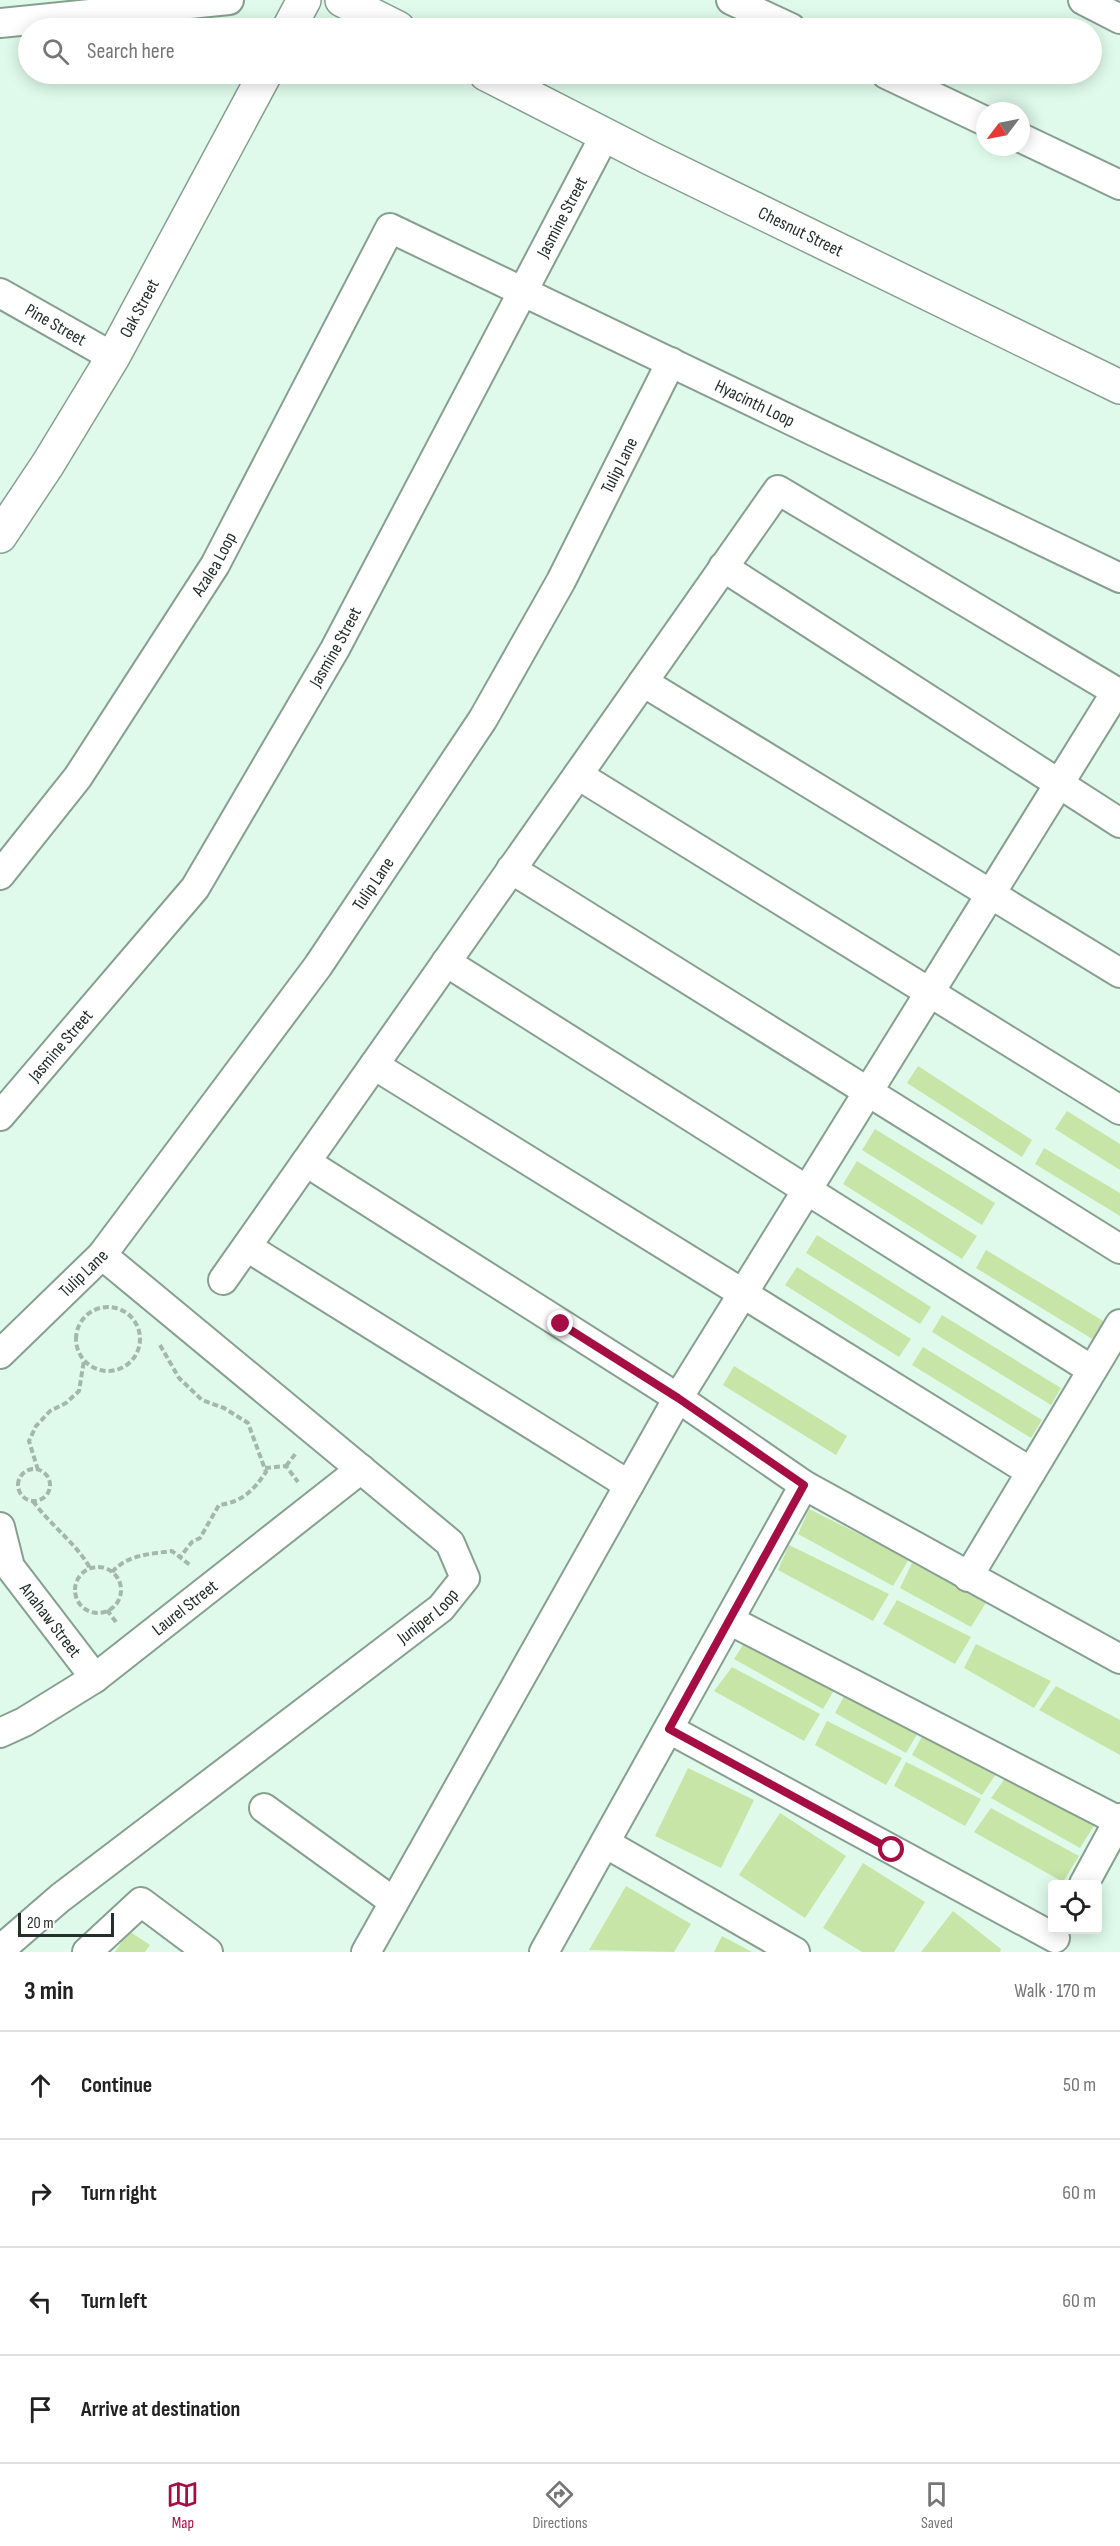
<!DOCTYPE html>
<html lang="en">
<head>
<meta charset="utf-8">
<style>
	:root { --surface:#fff; --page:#f2f2f2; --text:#222; --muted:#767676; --line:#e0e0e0; --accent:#a60e43 }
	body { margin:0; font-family:"Sofia Sans Condensed",sans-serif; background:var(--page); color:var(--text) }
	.controls { position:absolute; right:18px; bottom:18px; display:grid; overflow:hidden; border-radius:6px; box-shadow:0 3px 15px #0003 }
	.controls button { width:54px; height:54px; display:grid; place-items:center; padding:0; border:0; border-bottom:2px solid var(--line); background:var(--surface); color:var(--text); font:30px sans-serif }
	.compass { position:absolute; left:976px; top:102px; width:54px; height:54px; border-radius:50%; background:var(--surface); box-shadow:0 3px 15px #0003; rotate:238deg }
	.scale { position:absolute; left:18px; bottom:15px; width:96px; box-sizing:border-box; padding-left:6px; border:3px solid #252f29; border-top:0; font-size:16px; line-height:21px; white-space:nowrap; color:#252f29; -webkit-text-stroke:4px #fff; paint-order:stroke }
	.stop { position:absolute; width:18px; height:18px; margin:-14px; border:4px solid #a60e43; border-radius:50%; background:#fff }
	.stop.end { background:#a60e43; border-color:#fff; box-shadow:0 2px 6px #0008 }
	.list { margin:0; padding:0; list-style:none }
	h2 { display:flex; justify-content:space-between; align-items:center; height:78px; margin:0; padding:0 24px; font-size:26px }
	h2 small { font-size:20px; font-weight:400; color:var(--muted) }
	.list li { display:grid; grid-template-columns:39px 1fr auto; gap:18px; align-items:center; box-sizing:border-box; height:108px; padding:0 24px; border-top:2px solid var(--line) }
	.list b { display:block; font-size:22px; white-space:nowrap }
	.list em { font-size:20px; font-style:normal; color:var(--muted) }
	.icon { flex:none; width:33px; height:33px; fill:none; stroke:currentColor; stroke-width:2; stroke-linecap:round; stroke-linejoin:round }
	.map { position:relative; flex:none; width:1120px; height:1952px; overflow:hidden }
	.search { position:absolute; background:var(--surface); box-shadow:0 3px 15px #0003; left:18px; right:18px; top:18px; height:66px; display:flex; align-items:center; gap:15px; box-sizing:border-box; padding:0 21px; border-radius:33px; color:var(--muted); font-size:22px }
	.sheet { height:510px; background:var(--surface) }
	nav { display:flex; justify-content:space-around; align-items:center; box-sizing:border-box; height:84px; border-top:2px solid var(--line); background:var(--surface); font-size:16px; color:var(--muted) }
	nav a { display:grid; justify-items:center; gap:3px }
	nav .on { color:var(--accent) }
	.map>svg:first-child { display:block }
</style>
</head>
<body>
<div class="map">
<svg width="1120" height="1952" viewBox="0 0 1120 1952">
	<rect width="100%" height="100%" fill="#dffaea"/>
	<path fill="#c7e5a7" d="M918,1066L1032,1140L1022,1157L907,1083Z
		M1067,1111L1120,1144V1170L1055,1129Z
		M875,1129L995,1203L982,1225L862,1150Z
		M1044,1148L1120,1193V1216L1035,1164Z
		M857,1161L977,1236L962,1259L843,1184Z
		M817,1235L931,1307L920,1324L806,1253Z
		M986,1250L1105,1322L1094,1340L976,1268Z
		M797,1267L911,1339L899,1357L785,1285Z
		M942,1315L1061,1388L1051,1405L932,1332Z
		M923,1347L1042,1420L1031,1438L912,1365Z
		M734,1366L847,1436L836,1455L723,1385Z
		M809,1509L909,1559L893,1586L798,1534Z
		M789,1545L889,1594L873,1621L778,1570Z
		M912,1563L987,1601L971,1627L900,1588Z
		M897,1600L971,1637L955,1664L883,1624Z
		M750,1634L839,1682L823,1709L734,1659Z
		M976,1644L1051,1681L1034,1708L964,1668Z
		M732,1667L820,1714L804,1741L714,1691Z
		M1056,1686L1120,1720V1755L1039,1710Z
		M848,1689L922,1726L906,1753L835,1713Z
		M827,1721L902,1758L886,1785L815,1745Z
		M925,1731L1000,1768L982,1795L912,1755Z
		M906,1762L981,1799L965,1826L894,1786Z
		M688,1768L754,1800L721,1868L655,1836Z
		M1008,1774L1097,1821L1080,1848L991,1798Z
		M991,1808L1079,1856L1063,1882L974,1832Z
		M780,1813L846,1856L805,1918L739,1875Z
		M863,1863L925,1902L894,1952H862L823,1928Z
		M626,1886L691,1924L674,1952L589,1950Z
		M953,1911L1001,1949L1000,1952H921Z
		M129,1931L150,1945L145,1952H115Z
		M722,1936L752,1952H714Z"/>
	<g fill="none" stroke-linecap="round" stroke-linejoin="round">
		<g stroke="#879f91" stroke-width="32">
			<g id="minor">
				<path d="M731,0L791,28"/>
				<path d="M1083,0L1120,19"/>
				<path d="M0,23L229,0"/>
				<path d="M886,74L985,121"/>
				<path d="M1021,138L1120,185"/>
				<path id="s1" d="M0,293L113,357"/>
				<path d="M723,567L1120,823"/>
				<path d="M643,682L1120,973"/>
				<path d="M578,775L1120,1110"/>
				<path d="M511,869L1120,1249"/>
				<path id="s2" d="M0,875L78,777L215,565L390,228L1120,578"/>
				<path d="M446,962L1092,1370"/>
				<path d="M374,1065L1031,1472"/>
				<path id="s3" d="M0,1116L195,888L335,649L605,135"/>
				<path d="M306,1162L678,1398L804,1485L1120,1659"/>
				<path d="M247,1247L629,1485"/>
				<path d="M223,1280L778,490L1120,694"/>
				<path id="s4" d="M0,1354L102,1255L318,966L483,719L561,581L671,362"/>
				<path id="s5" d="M0,1527L10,1567L95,1678"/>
				<path d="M968,1577L1120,1324"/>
				<path d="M729,1620L1119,1821"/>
				<path d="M669,1729L1055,1938"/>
				<path id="s6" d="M0,1733L24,1722L95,1678L361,1469"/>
				<path d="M264,1808L394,1902"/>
				<path d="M605,1843L795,1952"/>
				<path d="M1084,1884L1120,1818"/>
				<path id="s7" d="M0,1950L60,1898L441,1608L465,1578L450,1543L102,1255"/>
				<path d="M87,1952L141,1902L208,1952"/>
				<path d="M366,1952L678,1398L1116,692"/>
				<path d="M544,1952L804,1485"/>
			</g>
		</g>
		<g stroke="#879f91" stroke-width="36">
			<g id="tertiary">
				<path d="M342,0L398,28"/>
				<path d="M289,28L304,0"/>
				<path id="s8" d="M486,74L650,158L1120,387"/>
				<path id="s9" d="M0,536L48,464L113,357L265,74"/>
			</g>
		</g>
		<path stroke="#a3b8ac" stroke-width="4" stroke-dasharray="6 3" stroke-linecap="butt" d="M76 1339a32 32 0 1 1 64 0a32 32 0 1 1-64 0Z
			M160,1345L179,1378L202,1400L224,1408L248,1423L266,1472C253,1491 242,1502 219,1505L200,1538L192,1542L180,1557
			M286,1466L296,1453
			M265,1468L286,1466L298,1482
			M18 1485a16 16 0 1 1 32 0a16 16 0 1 1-32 0Z
			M38,1470L29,1441L36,1426L50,1411L66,1403L79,1391L84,1360
			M33,1501C50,1525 76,1543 90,1568
			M75 1590a23 23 0 1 1 46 0a23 23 0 1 1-46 0Z
			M112,1572C127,1555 149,1554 172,1551L190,1565
			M107,1610L116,1622"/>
		<use href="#minor" stroke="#fff" stroke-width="28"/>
		<use href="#tertiary" stroke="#fff" stroke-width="33"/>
	</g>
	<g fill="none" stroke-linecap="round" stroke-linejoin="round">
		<path stroke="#a60e43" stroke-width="8" d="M561,1324L678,1398L804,1485L669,1729L892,1850"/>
	</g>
	<g text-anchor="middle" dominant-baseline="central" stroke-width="5" stroke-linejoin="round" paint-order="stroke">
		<g font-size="18" fill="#252f29" stroke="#fff">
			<text stroke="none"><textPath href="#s3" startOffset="1065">Jasmine Street</textPath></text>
			<text stroke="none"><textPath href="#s8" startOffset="352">Chesnut Street</textPath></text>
			<text stroke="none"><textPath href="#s9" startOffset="267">Oak Street</textPath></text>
			<text stroke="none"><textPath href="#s1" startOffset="64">Pine Street</textPath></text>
			<text stroke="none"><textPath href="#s2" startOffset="1162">Hyacinth Loop</textPath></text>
			<text stroke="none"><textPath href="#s4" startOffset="1088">Tulip Lane</textPath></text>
			<text stroke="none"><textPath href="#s2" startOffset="378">Azalea Loop</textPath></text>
			<text stroke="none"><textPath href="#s3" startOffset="579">Jasmine Street</textPath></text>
			<text stroke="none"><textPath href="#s4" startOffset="602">Tulip Lane</textPath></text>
			<text stroke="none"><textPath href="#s3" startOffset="93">Jasmine Street</textPath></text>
			<text stroke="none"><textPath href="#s4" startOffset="116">Tulip Lane</textPath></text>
			<text stroke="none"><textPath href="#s6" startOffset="224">Laurel Street</textPath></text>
			<text stroke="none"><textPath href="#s7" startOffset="543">Juniper Loop</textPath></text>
			<text stroke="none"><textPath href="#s5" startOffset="108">Anahaw Street</textPath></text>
		</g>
	</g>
</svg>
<div class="controls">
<button><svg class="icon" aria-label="locate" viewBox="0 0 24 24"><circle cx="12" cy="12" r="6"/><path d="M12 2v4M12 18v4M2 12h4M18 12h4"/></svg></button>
</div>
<svg class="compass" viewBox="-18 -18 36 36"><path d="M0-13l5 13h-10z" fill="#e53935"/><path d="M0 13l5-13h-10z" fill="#767676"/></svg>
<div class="scale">20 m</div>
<div class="stop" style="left:892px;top:1850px"></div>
<div class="stop end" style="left:561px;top:1324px"></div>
<div class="search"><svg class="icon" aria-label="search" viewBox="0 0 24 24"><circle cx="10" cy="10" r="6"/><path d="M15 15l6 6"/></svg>Search here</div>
</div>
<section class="sheet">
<h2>3 min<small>Walk · 170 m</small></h2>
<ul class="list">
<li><svg class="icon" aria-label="ahead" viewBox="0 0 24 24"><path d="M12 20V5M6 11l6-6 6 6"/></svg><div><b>Continue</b></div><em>50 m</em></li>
<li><svg class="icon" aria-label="right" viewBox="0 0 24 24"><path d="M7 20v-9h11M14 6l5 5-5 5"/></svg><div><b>Turn right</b></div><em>60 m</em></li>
<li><svg class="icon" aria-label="left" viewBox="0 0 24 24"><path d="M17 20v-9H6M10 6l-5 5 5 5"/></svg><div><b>Turn left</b></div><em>60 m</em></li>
<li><svg class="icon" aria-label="arrive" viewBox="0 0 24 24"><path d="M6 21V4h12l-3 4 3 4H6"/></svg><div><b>Arrive at destination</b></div></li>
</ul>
</section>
<nav>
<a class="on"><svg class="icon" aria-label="map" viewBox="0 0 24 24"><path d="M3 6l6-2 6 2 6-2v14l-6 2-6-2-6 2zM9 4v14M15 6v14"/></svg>Map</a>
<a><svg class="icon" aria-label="directions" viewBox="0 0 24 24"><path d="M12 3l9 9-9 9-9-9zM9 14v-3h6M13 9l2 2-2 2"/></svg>Directions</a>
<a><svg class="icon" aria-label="saved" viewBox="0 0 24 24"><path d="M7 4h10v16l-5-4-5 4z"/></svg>Saved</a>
</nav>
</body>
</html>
